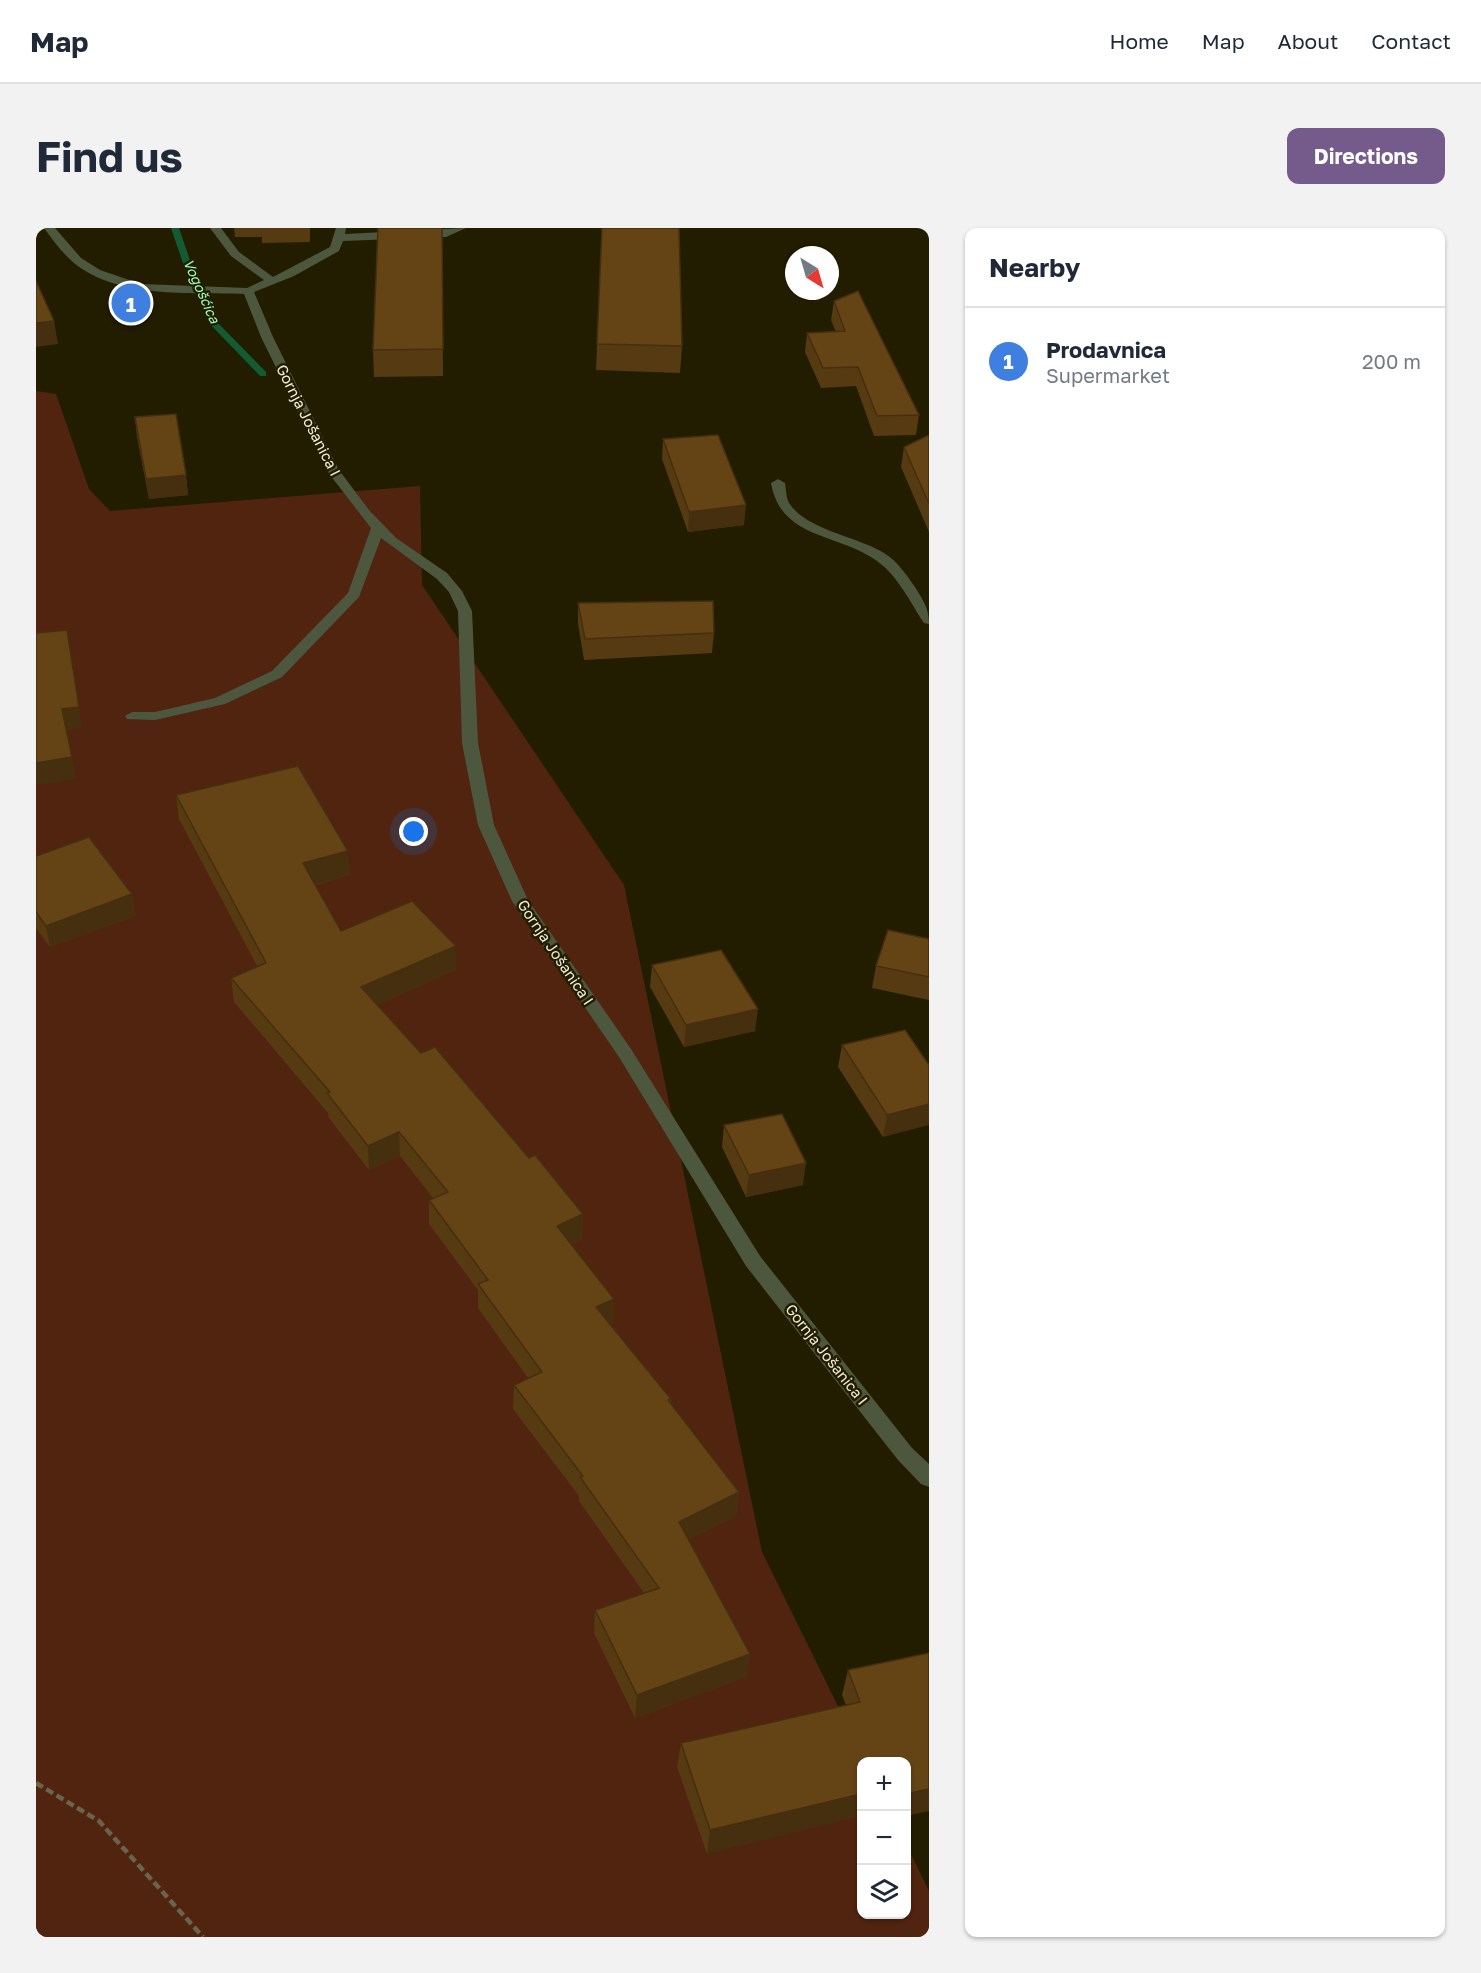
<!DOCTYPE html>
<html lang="en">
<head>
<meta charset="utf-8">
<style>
	:root { --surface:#fff; --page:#f2f2f3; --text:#1f2937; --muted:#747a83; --line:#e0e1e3; --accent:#755b8b }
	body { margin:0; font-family:"Golos Text",sans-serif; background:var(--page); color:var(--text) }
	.controls { position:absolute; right:18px; bottom:18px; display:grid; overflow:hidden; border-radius:12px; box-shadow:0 2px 4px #0004 }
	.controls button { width:54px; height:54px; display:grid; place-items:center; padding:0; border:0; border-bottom:2px solid var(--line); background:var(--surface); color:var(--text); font:30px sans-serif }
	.compass { position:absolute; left:749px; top:18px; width:54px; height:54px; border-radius:50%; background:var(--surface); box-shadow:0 2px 4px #0004; rotate:143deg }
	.you { position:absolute; left:378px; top:604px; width:21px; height:21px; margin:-15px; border:4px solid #fff; border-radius:50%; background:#1a73e8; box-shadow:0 0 0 9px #1a73e833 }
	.badge { display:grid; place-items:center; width:39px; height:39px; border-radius:50%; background:var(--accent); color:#fff; font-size:20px; font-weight:700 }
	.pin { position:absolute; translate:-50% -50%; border:3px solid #fff; box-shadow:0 2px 6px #0006 }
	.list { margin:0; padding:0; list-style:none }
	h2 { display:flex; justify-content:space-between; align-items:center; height:78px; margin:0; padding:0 24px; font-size:26px }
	h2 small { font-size:20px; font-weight:400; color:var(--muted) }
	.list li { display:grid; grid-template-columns:39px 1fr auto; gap:18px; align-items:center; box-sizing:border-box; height:108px; padding:0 24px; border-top:2px solid var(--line) }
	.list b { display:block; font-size:22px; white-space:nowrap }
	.list p { margin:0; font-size:20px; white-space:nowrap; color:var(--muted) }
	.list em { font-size:20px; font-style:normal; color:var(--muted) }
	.icon { flex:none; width:33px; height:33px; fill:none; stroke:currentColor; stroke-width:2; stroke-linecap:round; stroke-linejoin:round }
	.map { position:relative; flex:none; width:893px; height:1709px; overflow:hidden; border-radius:12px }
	header { display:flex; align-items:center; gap:36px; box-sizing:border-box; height:84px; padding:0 30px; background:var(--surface); border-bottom:2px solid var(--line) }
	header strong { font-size:28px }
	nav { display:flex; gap:33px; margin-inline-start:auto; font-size:21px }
	.intro { display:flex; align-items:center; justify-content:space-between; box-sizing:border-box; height:144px; padding:0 36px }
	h1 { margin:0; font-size:42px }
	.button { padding:15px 27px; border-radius:12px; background:var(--accent); color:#fff; font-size:21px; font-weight:700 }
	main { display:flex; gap:36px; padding:0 36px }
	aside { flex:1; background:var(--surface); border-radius:12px; box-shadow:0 2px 4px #0004 }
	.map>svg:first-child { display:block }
</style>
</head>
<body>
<header>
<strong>Map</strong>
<nav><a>Home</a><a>Map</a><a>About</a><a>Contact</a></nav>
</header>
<div class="intro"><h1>Find us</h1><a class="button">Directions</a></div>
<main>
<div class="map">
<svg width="893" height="1709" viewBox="0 0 893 1709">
	<rect width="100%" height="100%" fill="#231d00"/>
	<path fill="#512410" d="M0,163L20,166L53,261L74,283L384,258L386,357L588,657L726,1324L829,1533L826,1534V1686H870L871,1618L893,1663V1709H0Z"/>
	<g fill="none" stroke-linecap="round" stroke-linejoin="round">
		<path fill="#135b35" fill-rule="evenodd" d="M135,0H143L156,38L181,94L230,144V148H224L173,95L148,38Z"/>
		<path stroke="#69644b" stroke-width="4.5" stroke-dasharray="8 4" stroke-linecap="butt" d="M0,1555L63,1593L167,1709"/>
		<path fill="#4c573e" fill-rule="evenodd" d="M8,0H19L45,30L64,42L105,56L211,60L228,52L195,28L174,0H185L203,24L237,49L294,19L300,0H310L309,6L430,0L410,9L307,13L303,23L258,48L218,64L237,109L303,242L333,282L360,310L411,345L426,363L436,383L442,515L458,597L492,672L595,821L724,1028L876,1220L893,1236V1259L885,1256L862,1232L710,1038L583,829L476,673L442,597L426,515L422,383L413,364L401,351L345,310L323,369L246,449L189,476L119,492L91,491L89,488L96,484H119L179,470L236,443L312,365L335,300L291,243L225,109L208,66C154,64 82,71 38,35C27,26 16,11 8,0Z
			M742,251L749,255C750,261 750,268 752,273C768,302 821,308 848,325C861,333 870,346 879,359C887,372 893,380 893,396L888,395C874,374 862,348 841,333C803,305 745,312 735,255Z"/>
	</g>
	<path fill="#563a12" d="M198,0H274V14L226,15V9H199Z
		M406,0L407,148L338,149L337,122Z
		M566,0L646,118L644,145L560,142Z
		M798,73L883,187L880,207L838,208L820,158L785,160L769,124L771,105L800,104L795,92Z
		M99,189L150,247L152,267L113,271L101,209Z
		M893,207V304L865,239L868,219Z
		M627,211L708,297L652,304L626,231Z
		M542,375L678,405L676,425L548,432L542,396Z
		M140,567L314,647L279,657L305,703L420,718V742L341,777L385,825L493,930L547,986L546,1011L535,1016L577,1095L574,1097L635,1171V1175L703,1264L700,1288L653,1311L714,1426L710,1449L599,1490L558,1405L559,1382L608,1365L543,1273V1268L477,1181L478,1157L492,1150L442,1080V1062L393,996V972L397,970L364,928L333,942L293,890L292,885L198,774L195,750L221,738L143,591Z
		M0,628L96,666L99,688L14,719L0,700Z
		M893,711V772L836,760L840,738Z
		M616,737L719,803L648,819L614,759Z
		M806,817L893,837L847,909L802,839Z
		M688,897L767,957L710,969L686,919Z
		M812,1442L870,1533L671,1626L641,1539L645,1515L810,1477L806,1467Z"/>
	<path fill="#462f0f" d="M18,93L22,116L0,119V95Z
		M150,247L152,267L113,271L110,251Z
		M710,277L708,297L652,304L653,284Z
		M31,402L46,500L30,503L26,481Z
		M36,529L40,551L0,557V535Z
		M312,623L314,647L269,659L267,635Z
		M96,666L99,688L14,719L10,698Z
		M420,718V742L326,784L325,759Z
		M722,781L719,803L648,819L650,797Z
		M893,876V897L847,909L851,887Z
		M363,904L364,928L333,942L332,918Z
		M770,935L767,957L710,969L713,947Z
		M547,986L546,1011L521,1022V998Z
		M578,1071L577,1095L558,1104L560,1079Z
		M703,1264L700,1288L641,1317L643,1294Z
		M714,1426L710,1449L599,1490L601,1467Z
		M893,1561V1583L870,1588V1566Z
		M825,1566V1588L671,1626L674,1602Z"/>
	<path fill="#644315" stroke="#462f0f" stroke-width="1.5" d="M342,0H406L407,121L337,122Z
		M566,0H643L646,118L561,116Z
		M0,53L18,93L0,95Z
		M822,63L883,187L841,188L822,139L787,140L771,105L809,103L798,73Z
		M140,186L150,247L110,251L99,189Z
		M682,207L710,277L653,284L627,211Z
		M893,207V276L868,219Z
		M677,373L678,405L549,411L542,375Z
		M31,402L43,479L26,481L36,529L0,535V405Z
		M262,538L312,623L267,635L305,703L376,673L420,718L325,759L385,825L399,819L493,930L499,927L547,986L521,998L578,1071L560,1079L635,1171L632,1172L703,1264L643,1294L714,1426L601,1467L559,1382L623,1360L544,1249L547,1248L478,1157L506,1144L442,1056L452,1052L393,972L412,964L363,904L332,918L291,865L294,864L195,750L230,735L140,567Z
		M53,609L96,666L10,698L0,684V628Z
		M852,702L893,711V749L840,738Z
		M685,722L722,781L650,797L616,737Z
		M869,802L893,837V876L851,887L806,817Z
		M746,886L770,935L713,947L688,897Z
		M893,1425V1561L870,1566V1533H825V1566L674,1602L645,1515L824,1474L812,1442Z"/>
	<g text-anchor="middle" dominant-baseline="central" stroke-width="5" stroke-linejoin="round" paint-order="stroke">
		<g font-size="14" font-style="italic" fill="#9bfabd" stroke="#231d00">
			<text transform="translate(166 63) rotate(66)">Vogošćica</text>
		</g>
		<g font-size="15" fill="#eeebda" stroke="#231d00">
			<text transform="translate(273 192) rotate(63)">Gornja Jošanica I</text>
			<text transform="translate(520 724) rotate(56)">Gornja Jošanica I</text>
			<text transform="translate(791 1126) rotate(52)">Gornja Jošanica I</text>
		</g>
	</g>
</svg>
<div class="controls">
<button>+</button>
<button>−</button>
<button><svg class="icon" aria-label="layers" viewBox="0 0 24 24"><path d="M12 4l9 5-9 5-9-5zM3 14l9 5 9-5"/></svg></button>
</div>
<svg class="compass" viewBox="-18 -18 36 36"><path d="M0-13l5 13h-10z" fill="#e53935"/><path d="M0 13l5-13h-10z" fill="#747a83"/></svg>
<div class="you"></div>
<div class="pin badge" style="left:95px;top:75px;background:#3f7fe0">1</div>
</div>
<aside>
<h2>Nearby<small></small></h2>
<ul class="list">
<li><span class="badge" style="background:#3f7fe0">1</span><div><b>Prodavnica</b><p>Supermarket</p></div><em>200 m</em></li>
</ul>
</aside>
</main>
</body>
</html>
